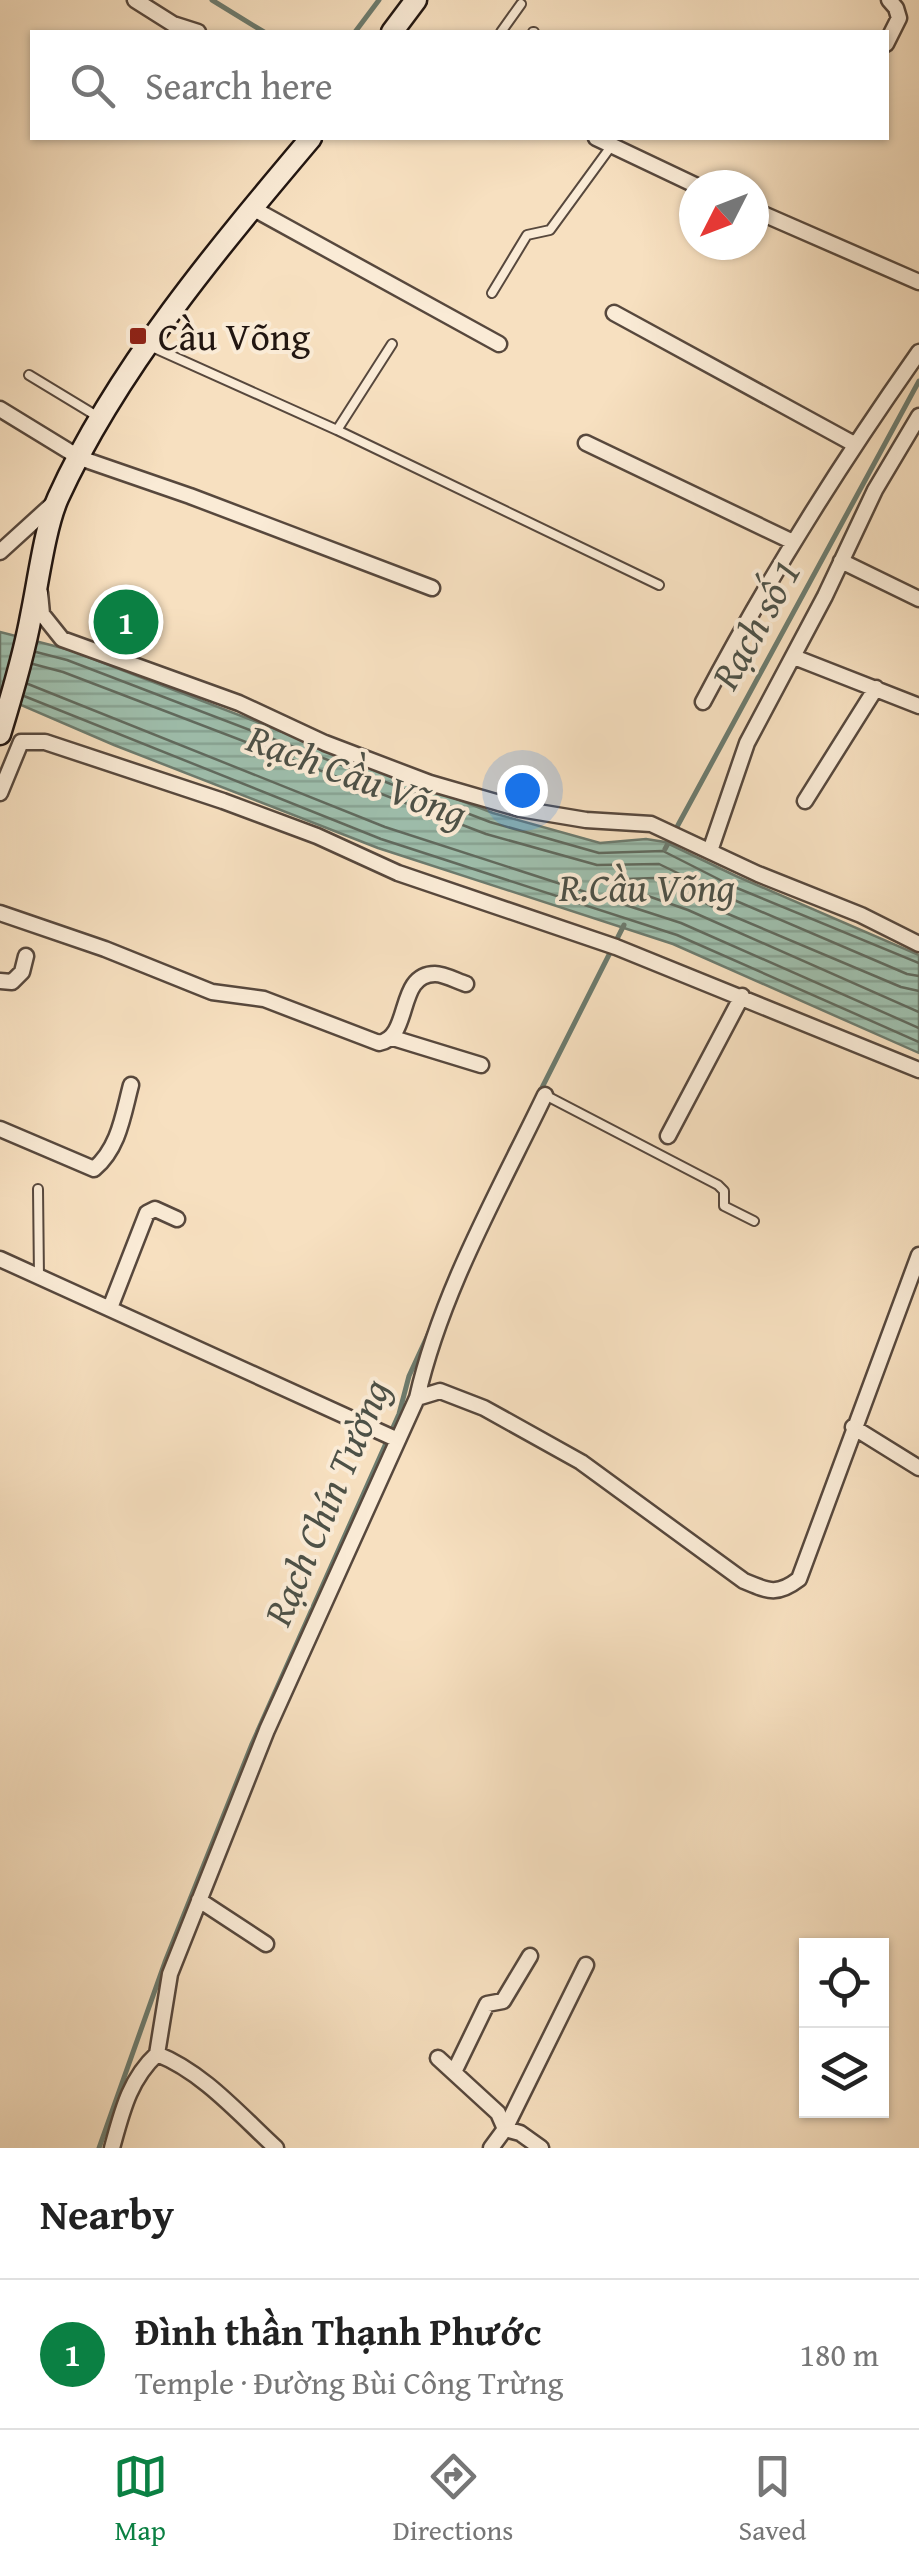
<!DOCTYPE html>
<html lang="en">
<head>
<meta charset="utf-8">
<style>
	:root { --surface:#fff; --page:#f2f2f2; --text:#222; --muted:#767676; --line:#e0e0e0; --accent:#0b8043 }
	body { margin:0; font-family:"Gentium Book Plus",serif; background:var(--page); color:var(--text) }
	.controls { position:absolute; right:30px; bottom:30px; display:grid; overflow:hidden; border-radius:0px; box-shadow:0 2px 8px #0004 }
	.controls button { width:90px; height:90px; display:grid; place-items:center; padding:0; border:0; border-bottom:2px solid var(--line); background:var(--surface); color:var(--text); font:50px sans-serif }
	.compass { position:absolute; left:679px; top:170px; width:90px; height:90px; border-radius:50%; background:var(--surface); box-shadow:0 2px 8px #0004; rotate:228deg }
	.you { position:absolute; left:522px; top:790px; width:35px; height:35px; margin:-25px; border:8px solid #fff; border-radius:50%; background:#1a73e8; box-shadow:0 0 0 15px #1a73e833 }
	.badge { display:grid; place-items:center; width:65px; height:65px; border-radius:50%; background:var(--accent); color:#fff; font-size:32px; font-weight:700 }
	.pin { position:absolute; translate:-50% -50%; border:5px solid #fff; box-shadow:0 2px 10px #0006 }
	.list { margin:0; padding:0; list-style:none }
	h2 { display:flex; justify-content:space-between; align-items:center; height:130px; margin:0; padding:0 40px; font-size:42px }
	h2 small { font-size:32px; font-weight:400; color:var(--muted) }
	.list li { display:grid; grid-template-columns:65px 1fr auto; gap:30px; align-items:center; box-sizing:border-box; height:150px; padding:0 40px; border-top:2px solid var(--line) }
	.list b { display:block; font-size:38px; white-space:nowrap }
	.list p { margin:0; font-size:32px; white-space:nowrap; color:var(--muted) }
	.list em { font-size:32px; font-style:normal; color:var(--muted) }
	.icon { flex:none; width:55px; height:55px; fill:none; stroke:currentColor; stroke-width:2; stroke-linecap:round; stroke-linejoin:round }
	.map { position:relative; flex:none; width:919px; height:2148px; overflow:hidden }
	.search { position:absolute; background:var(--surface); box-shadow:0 2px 8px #0004; left:30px; right:30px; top:30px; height:110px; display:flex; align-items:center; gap:25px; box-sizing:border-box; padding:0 35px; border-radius:0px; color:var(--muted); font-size:38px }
	.sheet { height:280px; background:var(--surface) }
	nav { display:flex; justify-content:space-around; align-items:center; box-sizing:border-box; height:140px; border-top:2px solid var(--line); background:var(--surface); font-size:28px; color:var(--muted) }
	nav a { display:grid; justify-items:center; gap:5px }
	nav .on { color:var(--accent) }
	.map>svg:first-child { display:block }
</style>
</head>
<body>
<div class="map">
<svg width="919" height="2148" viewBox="0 0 919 2148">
	<defs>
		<pattern id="water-rules" width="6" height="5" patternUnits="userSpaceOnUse" patternTransform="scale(2.5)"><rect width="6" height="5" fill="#9ebeac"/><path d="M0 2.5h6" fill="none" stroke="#88a393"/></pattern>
	</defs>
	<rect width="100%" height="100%" fill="#f7e0c0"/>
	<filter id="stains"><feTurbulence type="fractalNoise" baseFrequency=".002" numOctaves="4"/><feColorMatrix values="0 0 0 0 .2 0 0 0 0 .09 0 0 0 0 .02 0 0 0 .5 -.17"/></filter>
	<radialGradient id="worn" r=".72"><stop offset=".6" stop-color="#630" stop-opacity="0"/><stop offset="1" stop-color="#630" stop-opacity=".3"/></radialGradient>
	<path fill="url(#water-rules)" stroke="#6c7b6e" stroke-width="2.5" d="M0,632L70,650L493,813L600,843L646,839L665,842L736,876L919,955V1053L673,944L378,848L114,745L0,696Z"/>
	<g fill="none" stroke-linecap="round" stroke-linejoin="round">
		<path stroke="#606a5e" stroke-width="2.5" d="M36,652L67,660L490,822L599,853L663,851L732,886L919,963
			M33,664L63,672L486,834L597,865L659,864L727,897L907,974L919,976
			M28,684L385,827L681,923L919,1028
			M24,696L381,839L677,935L919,1042
			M919,991L901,987L721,911L655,878L626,879L622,882L625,888L688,910L919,1012"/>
		<path stroke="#6c7b6e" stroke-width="5" d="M212,0L264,32
			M355,32L379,0
			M665,849L919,381
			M510,1151L624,925
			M99,2148L165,1962L252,1744L399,1414L409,1376L432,1326"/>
	</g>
	<path fill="#e69a79" stroke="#221611" stroke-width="2.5" d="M103,600L158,622L150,644L95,622Z"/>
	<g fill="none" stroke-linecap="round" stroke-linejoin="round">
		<g stroke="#57483d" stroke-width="12">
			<path id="lane" d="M501,32L521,4
				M533,32H534
				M492,293L527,235L550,230L612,145
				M150,346L337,430L659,585
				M29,375L100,418
				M337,430L392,344
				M545,1095L718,1185L724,1191V1206L754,1221
				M38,1189L39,1277"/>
		</g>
		<g stroke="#57483d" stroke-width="19">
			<path id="street" d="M135,0L173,24L198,32
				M886,44L899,18L896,8L889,0
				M596,138L695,185
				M252,208L499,344
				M754,210L919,282
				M614,313L854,444
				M0,409L80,458L190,496L432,588
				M586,443L793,542
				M0,552L55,502
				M841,561L919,599
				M40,593L42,614L62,639L239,703L325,743L430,783L520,809L586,820L651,824L758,874L861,915L919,944
				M794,657L919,706
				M703,702C767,580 840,464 919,352
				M0,793L21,742H45L223,801L317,836L398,873L616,947L919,1070
				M805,801L876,688
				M710,851L747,743L825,596L875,490L919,416
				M0,913L105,949L212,992L264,999L379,1043C412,1037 396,974 435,974C444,974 457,981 466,984
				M0,981L12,982L22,972L26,956
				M393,1038L481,1065
				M0,1129L94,1169C119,1148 123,1115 131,1085
				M668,1136L742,996
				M0,1259L398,1440
				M110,1308L147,1213L155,1209L177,1219
				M417,1398L440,1391L484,1408L581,1462L744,1581C768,1591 777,1596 799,1579L919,1255
				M853,1427L919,1468
				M199,1900L266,1944
				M157,2054L170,1974L267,1730L417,1398C441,1292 498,1193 545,1095
				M438,2058L498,2113L505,2129
				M454,2072L487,2004L503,2001L530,1956
				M505,2129L520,2133L541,2148
				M112,2148C122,2112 129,2080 157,2054C203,2072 240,2115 276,2148
				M491,2148L505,2129L586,1965"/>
		</g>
		<g stroke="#221611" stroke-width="25">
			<path id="secondary" d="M392,32L416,0
				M0,734C12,695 24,655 31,616C38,583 45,527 58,498C117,368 220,246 311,138"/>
		</g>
		<use href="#lane" stroke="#faebd6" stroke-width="8"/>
		<use href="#street" stroke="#faebd6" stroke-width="14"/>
		<use href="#secondary" stroke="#faebd6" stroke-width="20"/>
	</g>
	<rect fill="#8f2418" stroke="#faebd6" stroke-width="4" x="128" y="326" width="20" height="20" rx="5"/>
	<g text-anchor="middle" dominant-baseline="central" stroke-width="8" stroke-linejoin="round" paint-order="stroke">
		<g font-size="38" fill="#221611" stroke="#faebd6" text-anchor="start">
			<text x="158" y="336">Cầu Võng</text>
		</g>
		<g font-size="40" font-style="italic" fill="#4d5147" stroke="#faebd6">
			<text transform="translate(755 624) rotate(-61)">Rạch số 1</text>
			<text transform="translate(357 775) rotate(20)">Rạch Cầu Võng</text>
			<text x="647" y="886">R.Cầu Võng</text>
			<text transform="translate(326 1502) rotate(-67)">Rạch Chín Tường</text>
		</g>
	</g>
	<rect width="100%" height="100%" filter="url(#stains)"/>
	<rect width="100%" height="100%" fill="url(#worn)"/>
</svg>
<div class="controls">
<button><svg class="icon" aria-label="locate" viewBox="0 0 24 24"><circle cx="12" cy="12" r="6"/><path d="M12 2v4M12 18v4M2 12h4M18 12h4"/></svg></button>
<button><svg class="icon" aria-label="layers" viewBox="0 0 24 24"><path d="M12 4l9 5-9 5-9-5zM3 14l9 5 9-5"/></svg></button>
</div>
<svg class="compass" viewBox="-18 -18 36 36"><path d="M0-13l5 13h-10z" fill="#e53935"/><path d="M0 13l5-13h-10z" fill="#767676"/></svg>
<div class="you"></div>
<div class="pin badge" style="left:126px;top:622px">1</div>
<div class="search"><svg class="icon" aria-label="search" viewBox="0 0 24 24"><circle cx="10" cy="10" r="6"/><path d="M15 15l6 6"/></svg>Search here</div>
</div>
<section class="sheet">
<h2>Nearby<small></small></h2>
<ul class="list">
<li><span class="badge">1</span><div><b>Đình thần Thạnh Phước</b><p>Temple · Đường Bùi Công Trừng</p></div><em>180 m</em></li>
</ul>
</section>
<nav>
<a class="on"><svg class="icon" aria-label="map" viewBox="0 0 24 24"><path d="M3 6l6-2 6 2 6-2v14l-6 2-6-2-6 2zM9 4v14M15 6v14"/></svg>Map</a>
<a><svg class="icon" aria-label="directions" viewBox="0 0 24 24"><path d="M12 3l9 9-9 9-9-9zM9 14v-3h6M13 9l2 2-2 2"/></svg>Directions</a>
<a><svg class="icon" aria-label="saved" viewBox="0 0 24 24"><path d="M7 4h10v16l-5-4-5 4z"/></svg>Saved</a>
</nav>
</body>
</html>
